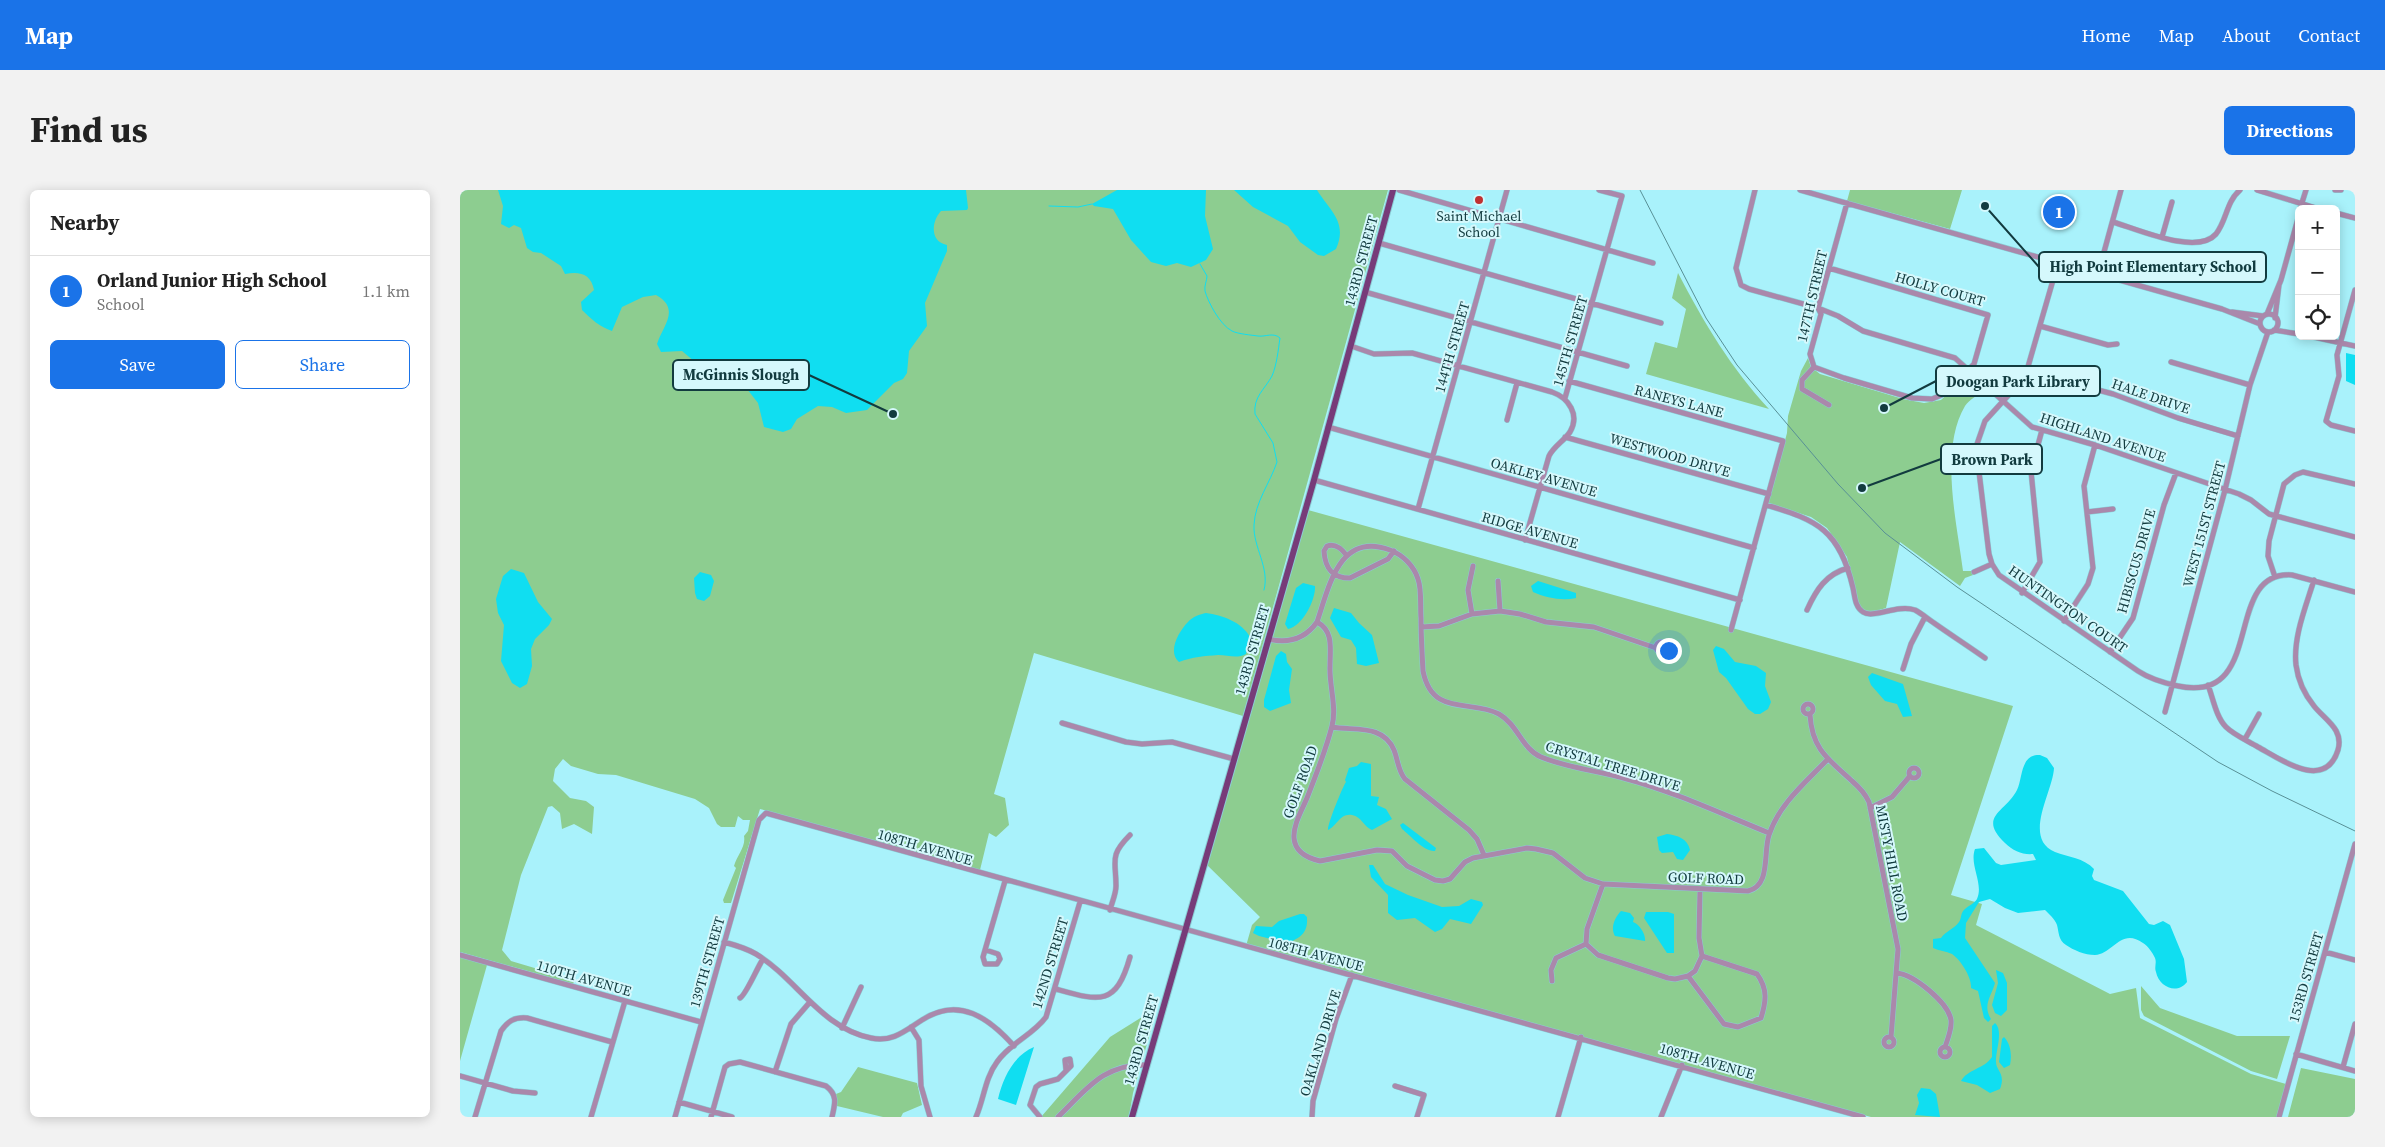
<!DOCTYPE html>
<html lang="en">
<head>
<meta charset="utf-8">
<style>
	:root { --surface:#fff; --page:#f2f2f2; --text:#222; --muted:#767676; --line:#e0e0e0; --accent:#1a73e8 }
	body { margin:0; font-family:"Source Serif 4",serif; background:var(--page); color:var(--text) }
	.controls { position:absolute; right:15px; top:15px; display:grid; overflow:hidden; border-radius:8px; box-shadow:0 2px 12px #0003 }
	.controls button { width:45px; height:45px; display:grid; place-items:center; padding:0; border:0; border-bottom:1px solid var(--line); background:var(--surface); color:var(--text); font:25px sans-serif }
	.you { position:absolute; left:1208px; top:460px; width:18px; height:18px; margin:-12px; border:4px solid #fff; border-radius:50%; background:#1a73e8; box-shadow:0 0 0 8px #1a73e833 }
	.badge { display:grid; place-items:center; width:32px; height:32px; border-radius:50%; background:var(--accent); color:#fff; font-size:16px; font-weight:700 }
	.pin { position:absolute; translate:-50% -50%; border:2px solid #fff; box-shadow:0 1px 5px #0006 }
	.list { margin:0; padding:0; list-style:none }
	h2 { display:flex; justify-content:space-between; align-items:center; height:65px; margin:0; padding:0 20px; font-size:21px }
	h2 small { font-size:16px; font-weight:400; color:var(--muted) }
	.list li { display:grid; grid-template-columns:32px 1fr auto; gap:15px; align-items:center; box-sizing:border-box; height:70px; padding:0 20px; border-top:1px solid var(--line) }
	.list b { display:block; font-size:19px; white-space:nowrap }
	.list p { margin:0; font-size:16px; white-space:nowrap; color:var(--muted) }
	.list em { font-size:16px; font-style:normal; color:var(--muted) }
	.actions { display:flex; gap:10px; padding:15px 20px }
	.actions a { flex:1; padding:11px 0; border:1px solid var(--accent); border-radius:8px; text-align:center; font-size:18px; color:var(--accent) }
	.actions .main { background:var(--accent); color:#fff }
	.icon { flex:none; width:28px; height:28px; fill:none; stroke:currentColor; stroke-width:2; stroke-linecap:round; stroke-linejoin:round }
	.map { position:relative; flex:none; width:1895px; height:927px; overflow:hidden; border-radius:8px }
	header { display:flex; align-items:center; gap:30px; box-sizing:border-box; height:70px; padding:0 25px; background:var(--accent); color:#fff }
	header strong { font-size:24px }
	nav { display:flex; gap:28px; margin-inline-start:auto; font-size:18px }
	.intro { display:flex; align-items:center; justify-content:space-between; box-sizing:border-box; height:120px; padding:0 30px }
	h1 { margin:0; font-size:35px }
	.button { padding:12px 22px; border-radius:8px; background:var(--accent); color:#fff; font-size:18px; font-weight:700 }
	main { display:flex; gap:30px; padding:0 30px }
	aside { flex:1; background:var(--surface); border-radius:8px; box-shadow:0 2px 12px #0003 }
	.map>svg:first-child { display:block }
</style>
</head>
<body>
<header>
<strong>Map</strong>
<nav><a>Home</a><a>Map</a><a>About</a><a>Contact</a></nav>
</header>
<div class="intro"><h1>Find us</h1><a class="button">Directions</a></div>
<main>
<aside>
<h2>Nearby<small></small></h2>
<ul class="list">
<li><span class="badge">1</span><div><b>Orland Junior High School</b><p>School</p></div><em>1.1 km</em></li>
</ul>
<div class="actions"><a class="main">Save</a><a>Share</a></div>
</aside>
<div class="map">
<svg width="1895" height="927" viewBox="0 0 1895 927">
	<rect width="100%" height="100%" fill="#a9f2fb"/>
	<path fill="#8dcd90" d="M0,0H928L783,526L574,463L534,604L545,608L549,635L536,647L529,643L520,680L300,619L271,713H264L263,710L276,678L274,676C277,665 286,657 284,646L288,641L290,630H283L278,626L275,637H261L257,634L249,618L235,609L156,585L138,584L111,576L103,569L95,579L93,591L110,608L126,611L134,617L132,644L114,634L102,639L100,623L92,616L88,617L61,685L42,760L51,771L115,790L113,794L0,762Z
		M1390,0H1502L1490,39L1387,11Z
		M1218,83C1244,133 1271,178 1309,219L1186,184L1195,152L1217,158L1226,119L1212,108Z
		M1348,168L1351,177L1360,184L1443,209L1464,213L1481,210L1508,185L1526,199C1519,204 1509,210 1505,216C1479,260 1497,333 1503,381H1512L1513,385L1505,388L1500,396L1440,352L1426,418L1413,422L1404,421L1397,413L1387,367L1367,338L1351,327L1308,313L1327,243L1328,226L1341,181Z
		M848,320L1553,516L1491,705L1522,714L1516,735L1650,804L1676,798L1680,828L1791,884L1826,894L1817,927H1411L786,756L792,735L800,727L745,673Z
		M0,767L27,775L0,871Z
		M1681,796L1700,818L1777,846H1830L1817,889L1791,881L1684,826L1681,820Z
		M690,822L694,829L673,903L669,927H581L650,847Z
		M398,877L457,893L462,915L443,923L441,927H423L377,916L376,904L381,902Z
		M1841,878L1895,889V927H1828Z"/>
	<path fill="#10def1" d="M38,0H506L508,18L507,20L481,21C471,32 470,52 487,55V61L465,113L467,136L449,161L447,183L443,189L434,193L407,220L386,223L372,217L358,216L337,229L331,239L323,242L304,237L298,213L273,181L265,177L253,175L241,177L222,161L201,162L197,154C203,135 221,119 196,105L183,107L162,117L152,141C140,137 131,129 122,120L121,112L134,100C131,84 120,81 105,84L101,76L81,63L73,62L67,58L61,38L54,35L49,38L41,34L43,16Z
		M657,0H746L745,26L753,59L746,70L731,77L717,73L706,76L691,72L671,50L653,19L634,16L632,14Z
		M774,0H857C870,21 888,32 876,59L864,66L858,65L840,52L828,36L793,17Z
		M1886,163L1895,165V195L1886,191Z
		M51,379L64,383L78,412L92,429L89,435L75,449L71,459L72,476L67,494L60,498L52,493L41,471L44,435L38,423L36,409L43,386Z
		M240,382L251,385L254,391L250,406L244,411L237,409L235,403L234,388Z
		M1078,391L1116,403V408C1103,411 1086,408 1073,402L1071,396Z
		M843,393L855,396C856,409 843,436 828,439L825,434L836,398Z
		M874,418L891,423L899,433L912,445L919,473L906,476L897,474L896,458L891,450L881,447L870,428Z
		M746,423C762,425 782,432 790,447L786,464C777,469 768,465 758,465C745,466 732,467 719,472C707,462 719,441 728,432C732,427 740,424 746,423Z
		M1256,456L1264,459L1275,472L1296,476L1306,483L1305,496L1311,512L1308,519L1300,524H1295L1288,519L1266,488L1259,482L1253,460Z
		M821,461L826,464L827,472L832,479L829,500L831,513L810,521L804,517V510L816,466Z
		M1412,483L1443,494L1452,526L1443,527L1437,514L1425,511L1411,495L1408,487Z
		M1580,565L1587,568L1594,578C1593,602 1562,648 1595,662C1608,667 1624,668 1634,679L1632,686L1634,690L1663,701L1689,734L1694,735L1703,731L1710,735L1724,769L1727,792C1717,805 1699,797 1696,782C1694,777 1697,773 1695,768C1692,762 1688,756 1683,753C1661,737 1653,764 1635,765C1625,765 1613,760 1606,755C1598,750 1599,742 1597,735C1595,729 1589,724 1585,720L1558,723L1545,718L1530,709L1519,712L1506,733L1505,748L1535,793C1532,805 1522,815 1531,829L1528,832L1524,828L1518,801L1511,798C1512,788 1501,770 1492,764C1486,761 1479,761 1473,758V749L1481,748C1486,741 1494,739 1499,732C1502,728 1500,723 1505,719C1509,715 1514,714 1517,709C1524,693 1509,675 1515,659L1524,658L1536,673L1541,675L1576,670L1573,664C1563,665 1553,661 1545,653C1517,626 1546,622 1557,600C1563,588 1560,564 1580,565Z
		M901,572L911,574V606L919,607L917,615L926,619L932,629L912,640C904,637 902,627 892,625C880,623 877,636 868,640C867,635 883,596 886,592L885,590L889,578L897,576Z
		M943,633L976,658L975,661C964,662 951,646 942,639L940,635Z
		M1207,644C1217,645 1228,649 1230,660L1223,670L1217,669L1213,662L1202,663L1199,660L1197,647Z
		M909,675H913L925,694L948,705L982,717L999,716L1011,709L1022,712L1023,715L1011,734L990,729L982,739L975,742L955,728L937,730L928,723V705L911,687Z
		M1161,721L1170,723L1174,728L1173,732C1179,734 1186,744 1185,751L1155,746C1150,738 1155,727 1161,721Z
		M1186,722H1208L1214,724V763H1207L1184,728Z
		M840,724H844L847,727C848,743 841,747 828,753L799,746L793,743L796,736L812,737L819,731Z
		M1536,780L1543,783L1547,793V820L1541,826L1535,823L1532,815L1538,793Z
		M1535,833C1544,841 1535,862 1536,872C1536,881 1546,883 1540,899L1530,903L1517,895L1501,891C1508,879 1524,879 1532,867V836Z
		M1544,847C1551,854 1552,866 1550,875L1544,878L1539,872L1542,849Z
		M574,857L556,915L538,909C543,888 553,866 574,857Z
		M1461,898L1470,899L1476,904L1480,927L1455,925L1459,913L1457,905Z"/>
	<g fill="none" stroke-linecap="round" stroke-linejoin="round">
		<path stroke="#10def1" stroke-width="1" d="M589,16L618,17L632,14
			M740,74L747,86C747,90 744,96 745,101C748,112 760,135 772,141C778,144 791,145 798,146C806,147 813,142 820,148C818,161 817,174 812,186C805,199 793,207 795,224L813,253L817,272C810,293 795,312 794,335C793,357 810,378 804,400"/>
		<g stroke="#8bcdd5" stroke-width="6">
			<path id="minor" d="M939,0L1193,73
				M1295,0L1276,78L1281,95L1289,99L1358,118L1378,126L1403,141L1495,168L1572,237L1635,255L1779,304L1791,310L1809,324L1895,347
				M1340,0L1762,119L1800,134
				M1797,0L1859,19
				M1875,0H1881
				M1840,19L1846,0
				M1876,23L1895,28
				M1653,32C1677,39 1737,66 1756,44C1767,30 1766,12 1780,0
				M1702,47L1712,12
				M919,53L1201,133
				M1598,73L1565,187L1525,231L1516,257L1529,364L1532,374L1539,385L1678,481C1690,489 1704,493 1718,496C1808,515 1761,380 1832,385L1895,402
				M1369,78L1528,125L1514,174L1484,204L1472,209L1452,208L1384,188L1354,177L1350,164L1361,124L1358,118L1387,13
				M1638,84L1661,0
				M1895,100L1877,165L1879,186L1866,231L1871,235L1895,241
				M905,102L1167,176
				M1772,122L1803,126
				M1807,124L1821,90L1839,25
				M1800 133a9 9 0 1 1 18 0a9 9 0 1 1-18 0Z
				M1815,128L1819,95
				M1580,136L1648,155L1657,154
				M1814,140L1839,144
				M1849,146L1895,156
				M891,156L914,164L952,163L1092,202C1109,208 1120,225 1110,242C1104,251 1094,256 1089,266L1065,350
				M1711,172L1790,195
				M1354,177L1342,190V199L1369,215
				M1567,181L1653,204L1718,228L1778,246
				M1109,191L1323,251L1271,440
				M1105,208L1162,6L1139,0
				M1047,230L1057,193
				M868,237L1294,358
				M1105,247L1309,304
				M854,290L1280,410
				M1306,315C1358,330 1380,341 1393,398C1395,407 1395,417 1403,422C1413,429 1437,414 1455,420C1461,423 1468,429 1474,433C1491,445 1508,456 1525,468
				M958,319L1047,0
				M1627,322L1653,319
				M887,366C882,359 876,353 867,356L864,361C865,378 872,388 890,388L928,369L934,361
				M1514,382L1532,374
				M1815,387L1808,366L1809,351L1824,294L1835,285L1843,282L1895,294
				M1038,391L1040,421
				M1562,403L1580,372L1571,281L1582,240
				M1347,420C1356,400 1366,384 1388,378
				M1012,424L1008,400L1013,376
				M1604,431L1628,394L1633,378L1624,296L1635,255
				M857,432C874,441 870,459 870,476C869,495 877,517 872,536C866,560 856,585 847,608C842,620 833,635 834,648C835,662 847,668 860,671L917,660L932,661L947,676L975,690L983,691L990,689L1005,672L1013,668L1067,658L1076,659L1093,663L1125,688L1143,694L1288,701C1311,696 1303,663 1309,645C1319,614 1346,592 1368,569
				M961,437L979,436L1012,424L1040,421L1060,424L1086,432L1134,437L1196,458
				M808,449C829,454 845,449 857,432C869,397 879,341 930,360C943,365 954,376 958,389C962,400 960,416 961,428C961,445 962,463 963,481C972,527 1010,509 1039,524C1058,535 1062,559 1081,567C1108,578 1139,581 1167,589C1215,602 1262,624 1309,643
				M1196 457a5 5 0 1 1 10 0a5 5 0 1 1-10 0Z
				M1650,462L1673,428L1704,315L1716,283
				M1443,479L1451,454L1465,427
				M1748,495C1753,508 1756,527 1766,537C1774,545 1788,551 1798,557C1820,569 1865,602 1878,560C1884,539 1865,530 1854,516C1845,505 1838,490 1836,475C1833,447 1846,416 1854,390
				M1343 519a5 5 0 1 1 10 0a5 5 0 1 1-10 0Z
				M1705,522L1765,300L1790,195L1808,142
				M1350,525C1352,559 1368,569 1392,591C1399,597 1405,603 1409,612L1438,759L1431,847
				M602,533L666,552L682,554L712,552L774,569
				M872,537C895,541 923,534 934,560C938,570 938,581 945,589L1009,640L1017,649L1024,665
				M1785,549L1799,524
				M1449 583a5 5 0 1 1 10 0a5 5 0 1 1-10 0Z
				M1410,618L1432,607L1450,586
				M1143,694L1127,739L1126,754L1138,765L1208,788L1215,789L1228,786L1235,781L1242,766L1239,748L1240,699
				M650,720C652,712 656,704 656,696C656,670 649,666 670,645
				M264,752C275,755 286,758 296,764C337,789 361,838 411,848C432,853 446,840 462,830C499,806 529,828 554,856
				M526,760L538,764L540,769L537,774H525L523,767L545,691
				M1865,762L1895,770
				M0,765L241,832
				M1437,783C1454,785 1488,812 1491,830C1492,839 1488,848 1485,857
				M1228,786L1264,834L1278,837L1301,828C1306,812 1308,799 1297,784L1242,766
				M1092,791L1091,780L1096,768L1126,754
				M596,799C639,811 656,817 670,767
				M280,808C286,805 297,778 303,769
				M451,837L459,850L461,896L470,927
				M382,838L401,797
				M1424 852a5 5 0 1 1 10 0a5 5 0 1 1-10 0Z
				M1480 862a5 5 0 1 1 10 0a5 5 0 1 1-10 0Z
				M1836,864L1895,881
				M1883,877L1895,834
				M315,882L331,834L350,812
				M0,886L53,901L75,903
				M935,896L964,905L957,927
				M219,912L272,927
				M15,927L41,841C48,831 54,827 67,828L152,852
				M131,927L165,811
				M215,927L299,630L306,623C671,726 1038,824 1403,927
				M251,927L265,877L269,874L280,872L366,896C378,905 375,914 372,927
				M516,927C524,909 525,888 537,872C550,853 573,845 586,827L620,712
				M580,927L570,915L576,897L580,894L598,889L611,876L610,869L605,870L606,880
				M598,927C626,900 644,873 687,875
				M852,927L853,911L876,829L892,785
				M1098,927L1121,847
				M1201,927L1222,875
				M1819,927L1895,654"/>
		</g>
		<g stroke="#8bcdd5" stroke-width="8">
			<path id="major" d="M672,927L854,290L933,0"/>
		</g>
		<use href="#minor" stroke="#aa88ab" stroke-width="5"/>
		<use href="#major" stroke="#773b79" stroke-width="6"/>
		<path stroke="#589096" stroke-width="1" d="M1180,0L1246,128L1277,175L1378,294L1425,343L1497,397L1758,572L1812,601L1895,641"/>
	</g>
	<circle fill="#c03131" stroke="#d5f8fc" stroke-width="2" cx="1019" cy="10" r="5"/>
	<g text-anchor="middle" dominant-baseline="central" stroke-width="4" stroke-linejoin="round" paint-order="stroke">
		<g font-size="14" fill="#123b3f" stroke="#d5f8fc">
			<text x="1019" y="26">Saint Michael<tspan x="1019" dy="16">School</tspan></text>
		</g>
		<g font-size="14" fill="#123b3f" stroke="#d5f8fc">
			<text transform="translate(901 71) rotate(-75)">143RD STREET</text>
			<text transform="translate(1480 99) rotate(16)">HOLLY COURT</text>
			<text transform="translate(1352 106) rotate(-77)">147TH STREET</text>
			<text transform="translate(1110 151) rotate(-74)">145TH STREET</text>
			<text transform="translate(992 157) rotate(-74)">144TH STREET</text>
			<text transform="translate(1691 206) rotate(19)">HALE DRIVE</text>
			<text transform="translate(1219 211) rotate(15)">RANEYS LANE</text>
			<text transform="translate(1643 247) rotate(18)">HIGHLAND AVENUE</text>
			<text transform="translate(1210 265) rotate(16)">WESTWOOD DRIVE</text>
			<text transform="translate(1084 287) rotate(16)">OAKLEY AVENUE</text>
			<text transform="translate(1744 334) rotate(-75)">WEST 151ST STREET</text>
			<text transform="translate(1070 340) rotate(16)">RIDGE AVENUE</text>
			<text transform="translate(1676 371) rotate(-74)">HIBISCUS DRIVE</text>
			<text transform="translate(1608 419) rotate(35)">HUNTINGTON COURT</text>
			<text transform="translate(792 460) rotate(-74)">143RD STREET</text>
			<text transform="translate(1153 576) rotate(17)">CRYSTAL TREE DRIVE</text>
			<text transform="translate(840 592) rotate(-70)">GOLF ROAD</text>
			<text transform="translate(465 657) rotate(16)">108TH AVENUE</text>
			<text transform="translate(1432 673) rotate(79)">MISTY HILL ROAD</text>
			<text transform="translate(1246 688) rotate(2)">GOLF ROAD</text>
			<text transform="translate(856 764) rotate(15)">108TH AVENUE</text>
			<text transform="translate(247 772) rotate(-74)">139TH STREET</text>
			<text transform="translate(590 773) rotate(-73)">142ND STREET</text>
			<text transform="translate(1846 787) rotate(-74)">153RD STREET</text>
			<text transform="translate(124 788) rotate(16)">110TH AVENUE</text>
			<text transform="translate(681 850) rotate(-74)">143RD STREET</text>
			<text transform="translate(860 853) rotate(-73)">OAKLAND DRIVE</text>
			<text transform="translate(1247 871) rotate(16)">108TH AVENUE</text>
		</g>
	</g>
	<path fill="none" stroke="#123b3f" stroke-width="2" d="M1525 16L1579 77M433 224L349 185M1424 218L1476 191M1402 298L1481 269"/>
	<g fill="#123b3f" stroke="#d5f8fc" stroke-width="2">
		<circle cx="1525" cy="16" r="5"/>
		<circle cx="433" cy="224" r="5"/>
		<circle cx="1424" cy="218" r="5"/>
		<circle cx="1402" cy="298" r="5"/>
	</g>
	<g fill="#d5f8fc" stroke="#123b3f" stroke-width="2">
		<rect x="1579" y="62" width="227" height="30" rx="5"/>
		<rect x="213" y="170" width="136" height="30" rx="5"/>
		<rect x="1476" y="176" width="164" height="30" rx="5"/>
		<rect x="1481" y="254" width="101" height="30" rx="5"/>
	</g>
	<g font-size="15" text-anchor="middle" font-weight="bold" fill="#123b3f">
		<text x="1693" y="82">High Point Elementary School</text>
		<text x="281" y="190">McGinnis Slough</text>
		<text x="1558" y="197">Doogan Park Library</text>
		<text x="1532" y="275">Brown Park</text>
	</g>
</svg>
<div class="controls">
<button>+</button>
<button>−</button>
<button><svg class="icon" aria-label="locate" viewBox="0 0 24 24"><circle cx="12" cy="12" r="6"/><path d="M12 2v4M12 18v4M2 12h4M18 12h4"/></svg></button>
</div>
<div class="you"></div>
<div class="pin badge" style="left:1599px;top:22px">1</div>
</div>
</main>
</body>
</html>
